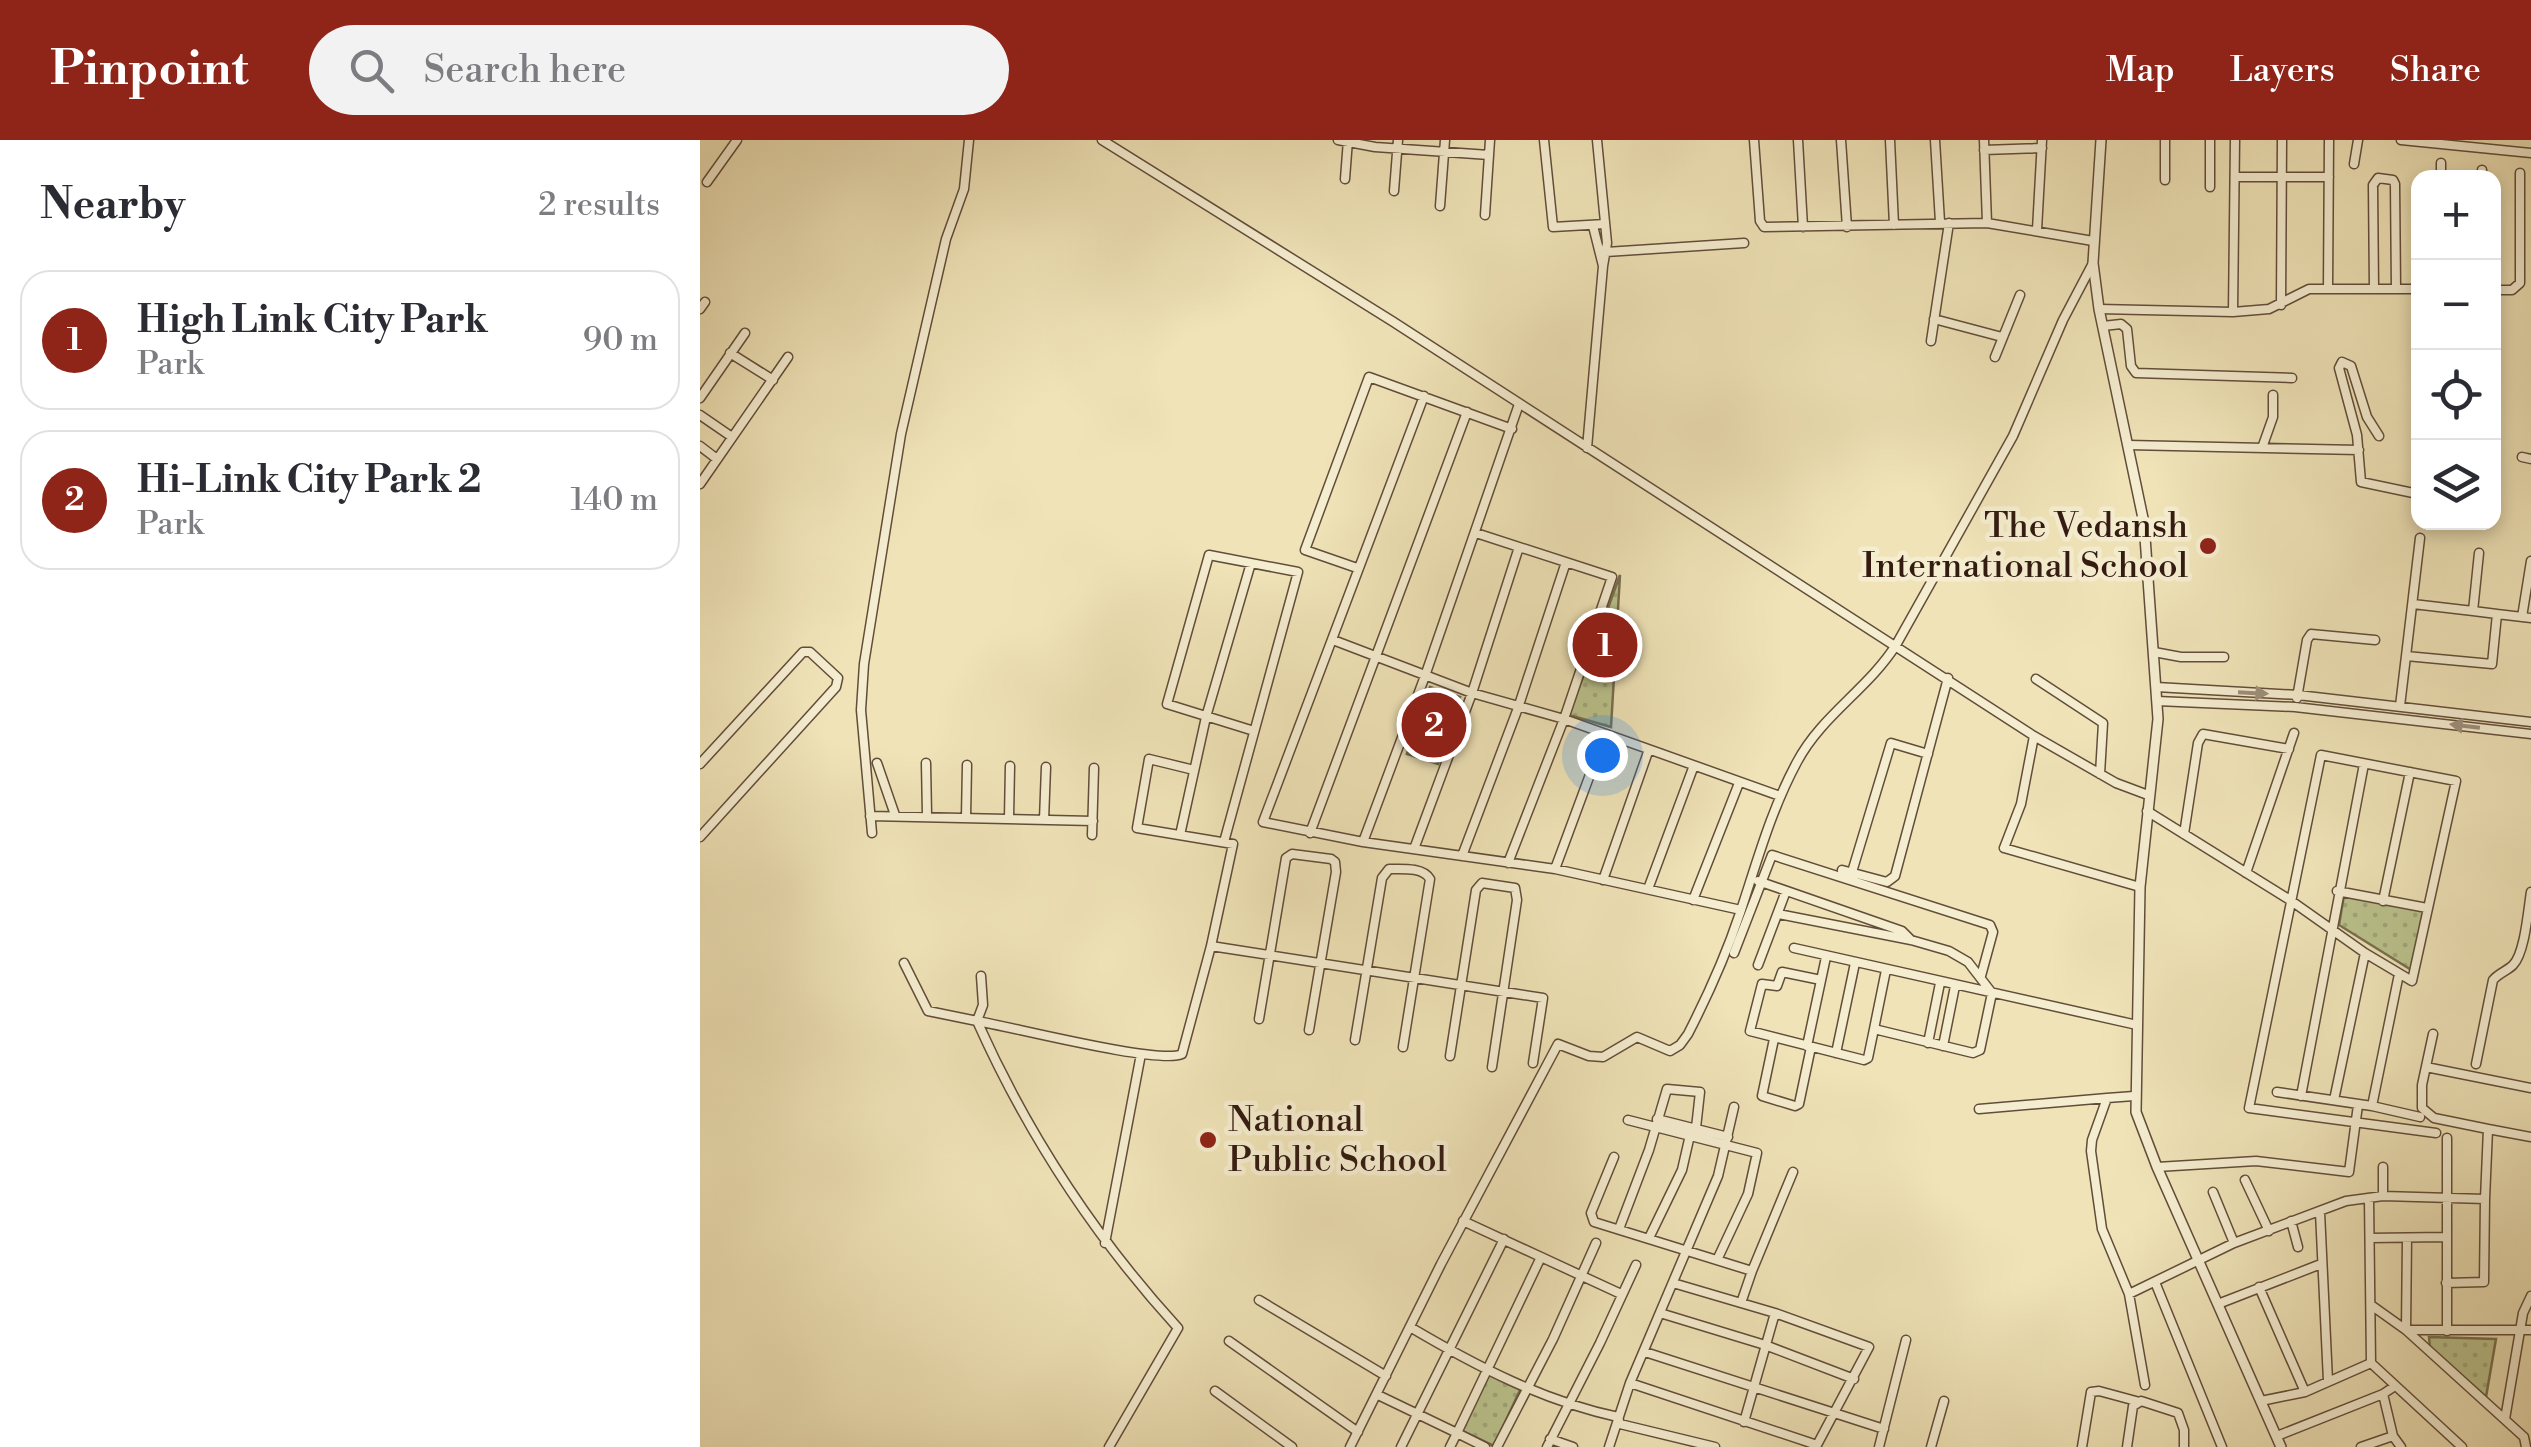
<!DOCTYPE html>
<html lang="en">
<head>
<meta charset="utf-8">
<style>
	:root { --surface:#fff; --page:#f2f2f3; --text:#2b2b33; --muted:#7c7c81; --line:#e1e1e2; --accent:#8f2418 }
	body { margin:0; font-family:"Libre Bodoni",serif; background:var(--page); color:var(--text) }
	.controls { position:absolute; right:30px; top:30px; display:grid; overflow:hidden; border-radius:20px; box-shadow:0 5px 15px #0003 }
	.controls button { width:90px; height:90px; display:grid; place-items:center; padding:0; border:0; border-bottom:2px solid var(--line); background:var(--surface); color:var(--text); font:50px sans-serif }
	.you { position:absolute; left:902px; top:615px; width:35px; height:35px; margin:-25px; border:8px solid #fff; border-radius:50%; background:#1a73e8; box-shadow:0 0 0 15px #1a73e833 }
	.badge { display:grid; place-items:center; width:65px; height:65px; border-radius:50%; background:var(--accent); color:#fff; font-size:32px; font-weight:700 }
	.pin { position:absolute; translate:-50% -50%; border:5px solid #fff; box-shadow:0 2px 10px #0006 }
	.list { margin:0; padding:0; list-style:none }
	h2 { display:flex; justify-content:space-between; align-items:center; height:130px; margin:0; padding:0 40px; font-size:42px }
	h2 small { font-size:32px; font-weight:400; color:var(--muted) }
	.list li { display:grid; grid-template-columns:65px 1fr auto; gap:30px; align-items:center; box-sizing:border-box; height:140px; margin:0 20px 20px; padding:0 20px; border:2px solid var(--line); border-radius:30px }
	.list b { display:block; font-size:38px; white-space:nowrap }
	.list p { margin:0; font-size:32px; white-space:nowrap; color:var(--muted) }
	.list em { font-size:32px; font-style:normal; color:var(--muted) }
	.icon { flex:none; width:55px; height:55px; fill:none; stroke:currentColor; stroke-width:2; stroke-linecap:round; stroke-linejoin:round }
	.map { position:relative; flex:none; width:1831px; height:1307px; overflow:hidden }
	header { display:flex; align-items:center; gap:60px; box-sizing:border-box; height:140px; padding:0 50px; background:var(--accent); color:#fff }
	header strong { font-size:48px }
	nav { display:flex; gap:55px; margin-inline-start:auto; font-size:35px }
	.search { width:700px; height:90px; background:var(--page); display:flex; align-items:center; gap:25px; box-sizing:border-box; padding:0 35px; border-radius:55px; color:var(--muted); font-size:38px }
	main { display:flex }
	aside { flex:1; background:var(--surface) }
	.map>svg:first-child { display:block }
</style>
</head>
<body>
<header>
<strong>Pinpoint</strong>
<div class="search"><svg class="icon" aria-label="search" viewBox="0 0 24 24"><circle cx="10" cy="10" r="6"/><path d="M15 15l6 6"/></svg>Search here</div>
<nav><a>Map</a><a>Layers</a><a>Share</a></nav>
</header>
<main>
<aside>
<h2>Nearby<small>2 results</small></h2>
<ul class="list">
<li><span class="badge">1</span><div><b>High Link City Park</b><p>Park</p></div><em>90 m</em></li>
<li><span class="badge">2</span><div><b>Hi-Link City Park 2</b><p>Park</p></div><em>140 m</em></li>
</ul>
</aside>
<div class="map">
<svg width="1831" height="1307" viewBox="0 0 1831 1307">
	<defs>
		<pattern id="park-dots" width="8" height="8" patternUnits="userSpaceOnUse" patternTransform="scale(2.5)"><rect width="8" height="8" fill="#bbc38d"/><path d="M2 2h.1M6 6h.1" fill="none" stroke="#a1a779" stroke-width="1.8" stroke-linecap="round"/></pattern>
	</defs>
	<rect width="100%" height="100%" fill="#efe3b7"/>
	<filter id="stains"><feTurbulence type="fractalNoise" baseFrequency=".002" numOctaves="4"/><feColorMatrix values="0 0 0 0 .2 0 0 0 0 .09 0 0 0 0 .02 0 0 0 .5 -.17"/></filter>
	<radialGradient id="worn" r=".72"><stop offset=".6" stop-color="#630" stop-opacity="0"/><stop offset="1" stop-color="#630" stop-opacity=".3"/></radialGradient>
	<path fill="url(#park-dots)" stroke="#776f4e" stroke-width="2.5" d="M920,435L911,587L869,575Z
		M730,547L760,557L738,624L707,614Z
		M1644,755L1726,769L1713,831L1639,785Z
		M1729,1197L1796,1199L1786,1257L1730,1208Z
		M789,1233L821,1248L794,1306L762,1291Z"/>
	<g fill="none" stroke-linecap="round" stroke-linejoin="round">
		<g stroke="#624d3a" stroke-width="11">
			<path id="minor" d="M402,0L692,181L1334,596L1416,643L1448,655
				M638,0L675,7L789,15
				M844,0L853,87L905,84
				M1054,0L1060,81L1064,87L1287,83L1393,101
				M1098,0L1103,87
				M1141,0L1147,87
				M1190,0L1194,85
				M1235,0L1240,82
				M1284,0L1287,83
				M1701,0L1831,13
				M1284,10L1342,8
				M1654,24L1658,0
				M1535,37H1629
				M1741,38V23
				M1782,38V30
				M645,39L648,0
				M1465,40V0
				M7,42L37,0
				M1510,47V0
				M694,51L698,0
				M740,66L745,0
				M785,75L790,0
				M893,86L903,126
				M1337,90L1342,0
				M906,112L1044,103
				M1628,149L1629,0
				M1674,149L1673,45L1678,38L1693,40L1695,44L1696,149
				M1794,150H1812L1820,143V33
				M1581,165L1582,0
				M0,169L5,162
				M1399,169L1533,172L1569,169L1609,149H1718
				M1533,172L1535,0
				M1234,179L1302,197
				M1403,186L1421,184L1427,189L1431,226L1436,233L1592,238
				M1231,201L1249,83
				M30,213L73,240
				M1295,217L1320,155
				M724,256L563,682L663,702L855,729L1041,770
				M0,258L45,193
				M0,275L32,297
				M1679,296L1667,277L1651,226L1642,222L1639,228L1657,295L1661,342L1718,354
				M1428,305L1659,310
				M0,306L17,319
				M887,308L903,126L907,103L897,0
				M1562,308L1573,277V255
				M1822,317L1831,319
				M0,344L88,217
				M776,393L912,437L864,579L808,723
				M657,428L605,410L669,237L812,289
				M1713,464L1773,471
				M1797,474L1831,478
				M1822,477L1831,421
				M633,500L772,553L864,579L1080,656
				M1454,512L1481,517H1524
				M1706,516L1720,398
				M1336,539L1403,583L1400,634
				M1456,547L1598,555L1831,582
				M1597,558L1607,500L1611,494L1675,500
				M1457,561L1595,567L1831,594
				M1700,566L1706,516L1792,524L1797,474L1773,471L1779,413
				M1334,596L1321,664L1304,708L1440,747
				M177,623L195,675
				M226,623L227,675
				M0,624L103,512H110L138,538L136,547L0,697
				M1447,671L1590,760L1665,813L1712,841L1756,641L1621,615L1549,968L1736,993
				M170,676L393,681
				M266,677L267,625
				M309,678L310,626
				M344,680L346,627
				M172,693L161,570L164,524L201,294L246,99L264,49L269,0
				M610,693L767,272
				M1484,694L1498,603L1503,594L1589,609
				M392,695L394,628
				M480,695L506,577L551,423
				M524,702L598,432L509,415L467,564L554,591
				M663,702L725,536L819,264
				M714,709L772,553L819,407
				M762,716L818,568L866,422
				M855,729L905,594
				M1142,730L1187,742L1195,736L1248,538
				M1152,732L1191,603L1228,614
				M1546,733L1594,593
				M903,740L948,612
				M1058,741L1202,791L1211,800
				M948,749L993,628
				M1637,751L1727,768
				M993,760L1039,643
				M1683,761L1710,632
				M1078,774L1211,800L1249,811L1268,822L1292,853L1280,910L1273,913L1174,889L1168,918L1164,920L1050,891L1062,844L1077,846L1082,832L1121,840
				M511,806L843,858L833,923
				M1094,808L1437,885
				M1034,813L1072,715L1290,785L1293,792L1281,836
				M204,823L228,871L277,881C328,995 394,1096 478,1188L409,1307
				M1058,825L1086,751
				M281,836L283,865L277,881C312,887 460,925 482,914L511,806L533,704L437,688L449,619L494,630
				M559,879L586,718L592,714L631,719L635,722L636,732L609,890
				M1174,889L1186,830
				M1733,894L1722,945V968L1734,978L1788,989L1785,1059
				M1074,899L1062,956L1095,966L1099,964L1111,907
				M655,900L682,738L689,729C702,729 723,727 730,739L703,907
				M1228,903L1240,843
				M1107,906L1126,817
				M1243,906L1255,846
				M1136,913L1155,823
				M750,916L776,750L782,743L815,748L817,760L792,927
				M1776,924L1793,840C1799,833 1807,831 1813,825C1825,813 1828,770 1831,752
				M1726,927L1831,948
				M1577,952L1672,966L1720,977
				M1434,956L1407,958L1392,1000L1391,1011L1402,1089L1429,1154L1445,1245
				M1601,956L1664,624
				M1634,960L1665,813
				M1672,966L1699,834
				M1279,969L1407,958
				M957,979L1028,997
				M928,980L1057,1013L1048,1054L1017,1120
				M1788,989L1831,997
				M1747,998V1191
				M914,1017L891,1073L894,1082L1052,1131L1093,1032
				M1457,1027L1556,1021L1649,1032L1658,965
				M1683,1027V1056
				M1545,1040L1569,1091
				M1513,1052L1534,1103
				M1620,1072L1628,1241
				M763,1081L841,1117
				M1591,1081L1598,1107
				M919,1089L949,1010L967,949L1000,952L996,988
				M949,1098L982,1030L990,995
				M1670,1098L1745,1097
				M405,1103L441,914
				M1455,1142L1522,1307
				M1559,1147L1605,1252
				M1429,1154L1534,1103L1646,1061L1683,1056L1785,1059L1784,1142L1746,1143
				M559,1160L686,1236
				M1041,1163L1052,1131
				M1518,1164L1621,1124
				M1671,1165L1706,1190L1707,1098
				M960,1173L1065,1205L1154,1239
				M710,1187C776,1226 843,1261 918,1277L920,1284L1015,1307
				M529,1201L658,1292
				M945,1212L1184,1289
				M1671,1223L1762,1307
				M930,1243L1117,1305L1169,1207L1075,1173L973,1143
				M515,1251L592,1307
				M1683,1254L1693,1296L1701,1307
				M678,1255L757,1293L841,1117L921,1154
				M1561,1261L1605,1252L1671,1223L1669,1058
				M1805,1279L1823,1173L1831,1156
				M1044,1282L1075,1173
				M1577,1296L1683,1254L1695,1246
				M850,1299L873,1307
				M650,1307L741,1124L858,904L889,916L903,917L937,897L970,911L980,905L988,894C1008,855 1026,815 1040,773C1057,722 1071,670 1097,622C1121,576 1168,549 1196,505L1313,296L1363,180L1393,123
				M701,1307L804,1099
				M750,1307L757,1293L785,1307
				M797,1307L853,1199L896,1103
				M847,1307L900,1203L936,1125
				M909,1307L930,1243L1018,1036L1034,967
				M1179,1307L1206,1200
				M1231,1307L1244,1261
				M1382,1307L1391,1252L1399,1251L1436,1261
				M1427,1307L1433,1266L1441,1261L1478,1273L1484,1290V1307
				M1661,1307L1693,1296
				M1826,1307L1824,1297L1706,1190H1831"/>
		</g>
		<g stroke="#624d3a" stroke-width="12">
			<path id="tertiary" d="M1401,0L1393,123L1399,169L1444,383L1458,579L1440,747L1436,972L1457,1027L1581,1307"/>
		</g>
		<use href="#minor" stroke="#f5edd0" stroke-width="8"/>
		<use href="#tertiary" stroke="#f5edd0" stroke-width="9"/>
	</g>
	<defs><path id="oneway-solid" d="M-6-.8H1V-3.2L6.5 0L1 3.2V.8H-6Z" transform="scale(2.5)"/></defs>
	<g fill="#9e8e7a">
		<use href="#oneway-solid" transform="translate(1553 553) rotate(3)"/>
		<use href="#oneway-solid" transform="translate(1765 586) rotate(-173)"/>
	</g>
	<g fill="#8f2418" stroke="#f5edd0" stroke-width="4">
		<circle cx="1508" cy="406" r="10"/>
		<circle cx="508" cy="1000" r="10"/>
	</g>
	<g text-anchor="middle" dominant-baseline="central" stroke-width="9" stroke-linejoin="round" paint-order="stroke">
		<g font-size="35" fill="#331b10" stroke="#f5edd0" text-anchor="end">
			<text x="1488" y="386">The Vedansh<tspan x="1488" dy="40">International School</tspan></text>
			<text x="528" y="980" text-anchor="start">National<tspan x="528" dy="40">Public School</tspan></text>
		</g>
	</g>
	<rect width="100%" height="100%" filter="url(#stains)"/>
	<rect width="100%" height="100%" fill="url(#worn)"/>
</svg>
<div class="controls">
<button>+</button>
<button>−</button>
<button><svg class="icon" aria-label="locate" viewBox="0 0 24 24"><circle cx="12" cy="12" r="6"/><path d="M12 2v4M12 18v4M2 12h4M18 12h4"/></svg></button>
<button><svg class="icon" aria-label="layers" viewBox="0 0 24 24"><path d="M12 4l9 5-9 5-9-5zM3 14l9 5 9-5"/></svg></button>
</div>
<div class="you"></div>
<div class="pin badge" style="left:905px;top:505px">1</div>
<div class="pin badge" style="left:734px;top:585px">2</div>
</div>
</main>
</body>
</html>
